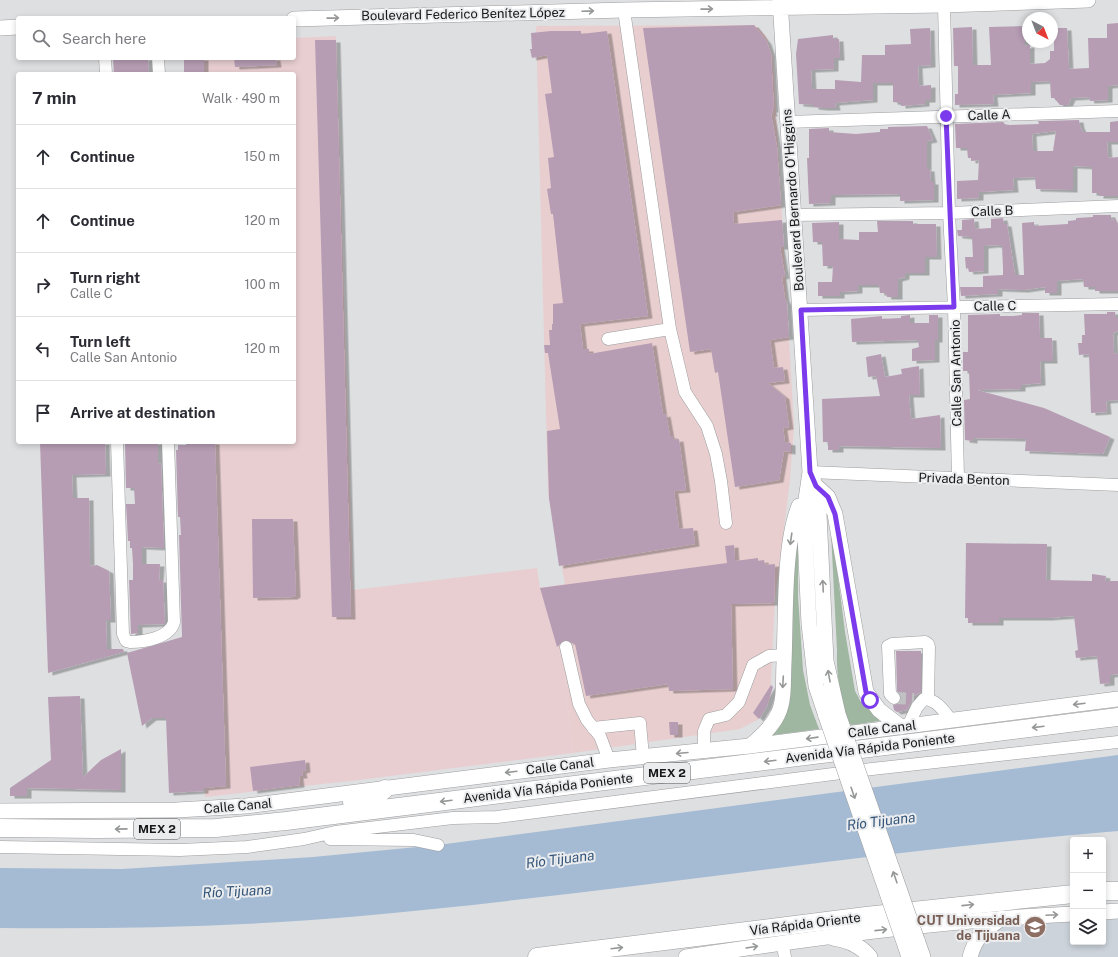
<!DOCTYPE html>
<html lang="en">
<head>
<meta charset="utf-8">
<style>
	:root { --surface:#fff; --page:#f2f2f3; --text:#2b2b33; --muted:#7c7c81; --line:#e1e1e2 }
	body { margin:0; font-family:"Public Sans",sans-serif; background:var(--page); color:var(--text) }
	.controls { position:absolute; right:12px; bottom:12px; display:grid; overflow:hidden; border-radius:4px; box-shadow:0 2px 6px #0003 }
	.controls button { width:36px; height:36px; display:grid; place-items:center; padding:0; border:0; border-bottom:1px solid var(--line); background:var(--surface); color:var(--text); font:20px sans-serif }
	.compass { position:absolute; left:1022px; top:12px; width:36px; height:36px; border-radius:50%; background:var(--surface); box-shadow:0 2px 6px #0003; rotate:138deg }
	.stop { position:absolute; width:12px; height:12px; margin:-9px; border:3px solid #7c3aed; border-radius:50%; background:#fff }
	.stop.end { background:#7c3aed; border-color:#fff; box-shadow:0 1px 4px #0008 }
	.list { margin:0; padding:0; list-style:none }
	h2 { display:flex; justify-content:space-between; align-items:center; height:52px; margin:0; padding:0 16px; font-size:17px }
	h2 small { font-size:13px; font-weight:400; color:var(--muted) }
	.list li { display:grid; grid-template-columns:26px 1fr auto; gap:12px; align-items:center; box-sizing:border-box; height:64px; padding:0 16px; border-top:1px solid var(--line) }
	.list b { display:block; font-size:15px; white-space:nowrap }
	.list p { margin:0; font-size:13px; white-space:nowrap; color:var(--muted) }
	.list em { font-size:13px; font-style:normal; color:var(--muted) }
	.icon { flex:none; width:22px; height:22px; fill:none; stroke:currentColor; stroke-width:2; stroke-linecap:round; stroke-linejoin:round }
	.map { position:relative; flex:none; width:1118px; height:957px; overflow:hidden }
	.search { position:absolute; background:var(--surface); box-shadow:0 2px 6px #0003; left:16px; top:16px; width:280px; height:44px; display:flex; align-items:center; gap:10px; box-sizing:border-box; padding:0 14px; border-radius:4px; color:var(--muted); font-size:15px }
	.panel { position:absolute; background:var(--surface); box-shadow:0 2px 6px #0003; left:16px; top:72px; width:280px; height:372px; border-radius:4px }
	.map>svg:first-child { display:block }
</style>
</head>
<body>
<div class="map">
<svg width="1118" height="957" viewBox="0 0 1118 957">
	<defs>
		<filter id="shadow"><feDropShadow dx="4.5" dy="2.5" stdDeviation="0" flood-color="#0004"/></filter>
	</defs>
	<rect width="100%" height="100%" fill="#dedfe1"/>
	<path fill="#e8ced1" d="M336,36L353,590L537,568L540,588L563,667L573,753L359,780L205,797L190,442H294V74H184V58H294V38Z"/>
	<path fill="#e9cecf" d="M755,25L766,36L773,58L794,426L790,480L775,599L770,700L759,719L740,729L573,753L563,667L540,588L565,584L548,494L536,26Z"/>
	<path fill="#ccd3da" d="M1118,911V957H971V947L1014,919L1073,916V942H1103V913Z"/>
	<path fill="#9fb6a0" d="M830,513L845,632L855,691L861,702L879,718V721L852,725L849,724C841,700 836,676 837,650Z
		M798,534V596L803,670L810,705L819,729L766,736L771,731Z"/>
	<path fill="#a5bbd4" d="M1118,755V831C865,852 614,893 361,916C241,927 120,929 0,928V868L122,869L313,857L438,845Z"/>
	<path fill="#b69db4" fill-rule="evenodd" filter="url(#shadow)" d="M1118,23V85L1108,86V100L1090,101L1089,97L1071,98L1068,105H1060L1054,98H1051L1050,81L1031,82V93L993,95L994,104L955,105V94H958V66H954L953,28L972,27L973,65H991L989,27L1025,26V46L1030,45V64L1045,63L1050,59V51H1054V28H1067L1069,69L1089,68L1088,38H1107V24Z
		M754,25L767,42L771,54L774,110H772L773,114H771L777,147L781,205L733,212L734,224L782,220L784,247H780L785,276L782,277L785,299L787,303L789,337L770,340L774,368L783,367L785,381L768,383L785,397L789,427L783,428L785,442L791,443V452L784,451L779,480L735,487L718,372L715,373L711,349L690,352L643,28Z
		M930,28L931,65L918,66L919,86L931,85V100H925V104L901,106V103L893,102V83H873V100L835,103L836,108H823L814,107V105L799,104L796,54L798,39L833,35V39H839L840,58H834V69L811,70L812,89H835V80L861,82L862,55H885V45L911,44L910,29Z
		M551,31H581V34L607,31L648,316L580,324L583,349H589V354L652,343L663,415L666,414L670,436H673V440L679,439L686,490L674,491L679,529L693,528L695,544L559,566L549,498L547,431L560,429L548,353H545L544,345H550L549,330H552V324H553V304L563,303L553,214H551L547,189L551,188L548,158L554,157L545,94L552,93L547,55L532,58L530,49H532L531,33Z
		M315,40H336L351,617H332Z
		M113,58H148L149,74H114Z
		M184,58H204V74H184Z
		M234,58H276L277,65L235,67Z
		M1079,120L1080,126L1083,132H1110V122L1118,121V142H1107L1108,158L1118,157V196H1099V193H1092V167L1073,166V190L1036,189L1035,177L1013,178L1014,190L979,192V198L957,199V181L978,180L979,160L971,161V158H968L967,148H956L955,124L1003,122L1006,125L1039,124L1038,121H1043ZM1056,131L1053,151H1033L1032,134Z
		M927,126L933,140L927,141V169H930L931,182H934V200L900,201V194L831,195V203L809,204L807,158H809V129L829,128V132L856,134L880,132V129H888V127Z
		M1093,215H1111V220L1116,219L1118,225V291H1095V287H1084L1083,279L1057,281V293H1045V287L1024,290L998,289V294L961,296L960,287H983V276L1003,275V268L1002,246L994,245L984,246V271L969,272L968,268L966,269L965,257H973L972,237L958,236L957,230H962V220L974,219L975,229L991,228V219L1003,218L1004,224H1007L1015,275H1024L1022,223L1034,222V226L1068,224V221L1076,220V218L1093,217Z
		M877,221H913V224H936L937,257H925V273H905V277L898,279V297H887L886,293H880L879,285H858V291L840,292V296H818V282H832L833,266H823L822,242H813L812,223L839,222V239L859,240V232H878Z
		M1107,312H1115L1116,318H1118V331L1113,333L1114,354L1118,353V400L1106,401L1107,412L1091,413L1089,354L1079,355L1078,343H1082V335H1085L1084,314H1107Z
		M1022,313H1039L1040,338H1052L1053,361H1040L1041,383L1021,385V389L977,390L1044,408L1110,437L1103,454L1025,451L1026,439L973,438V441L965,440L964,400L970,399L969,371H963V352H968V315L1000,314V316H1013L1022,315Z
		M910,315V323H929V315H938V340H935V360L912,361V349L919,347L918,340L852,342L851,319L882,316V319L901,318V316Z
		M881,354L885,377L902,374L901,369L919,366L920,395H909L911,419L940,415L941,448L839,446V450H828V442H823L822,399L880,396L876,376L868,377L866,357Z
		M40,442H105L106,474L72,475L73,498H89L90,566L97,565L109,571L111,620H106L107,649H123L124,652L48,673Z
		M158,442V463L161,464L164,548L142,547V564H160L159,580H163L165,624L138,625V633L131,634L129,580H133V564L132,548H130V541H128L126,504H135L134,488H126L125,443Z
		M186,442H215L226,786L204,788V791L169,793L166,718H152L142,726L127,653L182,637L179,535H181L180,517H178L176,450H178V445H186Z
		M252,519H293L296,595L293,597L253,598Z
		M966,543L1047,544L1046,580L1092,581V574L1106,576L1105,581H1118V674L1110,675V683L1100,684L1097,656L1076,658L1075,651L1078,650L1074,616L1047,618H999V623H968V618H965Z
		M734,545L735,561L758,558V561L764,560L765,565L775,564L774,603L731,604L733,689L669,691L668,684L586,696L575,644L565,640L557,647L540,588L727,563L725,546Z
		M896,651H921V692L914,696L907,710L897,712L894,710L893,705L900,703L901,696L897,691Z
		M771,685L773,687L767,706L759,719L753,713Z
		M80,696L83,777L101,760L121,749V790L27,788V796H10V788L51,760L48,697Z
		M669,722H678V735H670Z
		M305,760L306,770L302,771L303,776H299L300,785L253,791L250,767Z"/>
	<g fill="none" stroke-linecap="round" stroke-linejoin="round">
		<path stroke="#c0c1c3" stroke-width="12" stroke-dasharray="12 6" stroke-linecap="butt" d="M894,698L914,699"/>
		<g stroke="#9c9d9f" stroke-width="13">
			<path id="minor" d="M944,5L949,213L954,307L958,478
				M624,10L670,329L685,392L707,426L716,454L721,481L726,523
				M105,58L106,74
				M158,58L159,74
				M788,122L1118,111
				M794,215L949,213L1118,206
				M801,310L1118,304
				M608,339L670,329
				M117,442L123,634L126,641L130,642C144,642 170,638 174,622L168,442
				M810,472L1118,485
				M566,647L579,704L587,720L600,736L609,760
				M894,698L890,694L888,646L892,644L925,642L928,644L929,647L928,699
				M908,726L917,707L924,699C936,699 944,711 951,720
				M593,728L640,723L643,757
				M704,751V731L709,719L726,715L739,702L753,665L769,656L784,655
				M330,839L414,840L438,845
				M0,847L180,850L247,847L304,839L335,832L453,818L497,817L872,769L1118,742
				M782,942L785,957"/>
		</g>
		<g stroke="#9c9d9f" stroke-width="16">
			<path id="major" d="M780,0L810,472L804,513L809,624L816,686L826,716
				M294,19L624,10L944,5L1088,0
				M0,28L18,27
				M814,482L819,514L826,661L838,714
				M816,486L828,497L835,514L866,692L879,710L901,727
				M750,746C761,737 772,727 778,714C785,700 783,679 784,663C786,619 783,545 799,506
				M0,811L177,810L246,806L609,760L750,746L1118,699
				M1103,912L1118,911
				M833,938C847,940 861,946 870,957
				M917,940L923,957
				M905,945L909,957
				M686,957C814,938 943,920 1073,914
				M970,957C976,935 985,930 1002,918"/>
		</g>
		<g stroke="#9c9d9f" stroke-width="19">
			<path id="highway" d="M352,802L373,799L385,789
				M0,828L97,829L216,828L286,821L1118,717
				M1103,891H1118
				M537,957L866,916L1073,894"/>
		</g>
		<use href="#minor" stroke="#fff" stroke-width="12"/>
		<use href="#major" stroke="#fff" stroke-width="15"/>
		<use href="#highway" stroke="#fff" stroke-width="18"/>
		<g stroke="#9c9d9f" stroke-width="16" stroke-linecap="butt">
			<path id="major-bridge" d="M838,714L917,940
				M826,716L905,945"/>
		</g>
		<use href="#major-bridge" stroke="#fff" stroke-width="15"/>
	</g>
	<defs><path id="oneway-shaft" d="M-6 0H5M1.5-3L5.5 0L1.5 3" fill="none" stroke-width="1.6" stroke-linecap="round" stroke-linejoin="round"/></defs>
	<g stroke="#969797">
		<use href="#oneway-shaft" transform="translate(707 9) rotate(-1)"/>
		<use href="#oneway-shaft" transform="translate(588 11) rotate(-2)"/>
		<use href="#oneway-shaft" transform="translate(333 18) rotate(-1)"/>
		<use href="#oneway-shaft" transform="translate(791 539) rotate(98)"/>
		<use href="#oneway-shaft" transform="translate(823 586) rotate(-93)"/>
		<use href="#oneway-shaft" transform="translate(829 676) rotate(-100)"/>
		<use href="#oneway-shaft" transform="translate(783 682) rotate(93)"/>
		<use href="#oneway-shaft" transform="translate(1079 704) rotate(173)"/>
		<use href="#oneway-shaft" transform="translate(1038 727) rotate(173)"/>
		<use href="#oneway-shaft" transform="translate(812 738) rotate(172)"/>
		<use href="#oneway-shaft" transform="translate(682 753) rotate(175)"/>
		<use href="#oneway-shaft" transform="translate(770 761) rotate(173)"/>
		<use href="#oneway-shaft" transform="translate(511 772) rotate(173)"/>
		<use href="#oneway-shaft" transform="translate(853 793) rotate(71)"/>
		<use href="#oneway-shaft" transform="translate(446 801) rotate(173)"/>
		<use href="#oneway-shaft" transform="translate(121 829) rotate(179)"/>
		<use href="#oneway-shaft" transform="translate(895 877) rotate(-109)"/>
		<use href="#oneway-shaft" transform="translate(968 905) rotate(-6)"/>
		<use href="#oneway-shaft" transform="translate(1052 915) rotate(-3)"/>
		<use href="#oneway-shaft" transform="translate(881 930) rotate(-6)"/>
		<use href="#oneway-shaft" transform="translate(752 947) rotate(-9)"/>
		<use href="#oneway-shaft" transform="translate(617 948) rotate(-7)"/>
	</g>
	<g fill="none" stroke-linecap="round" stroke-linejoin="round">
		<path stroke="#7c3aed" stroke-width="5" d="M870,700L866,692L835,514L828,497L816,486L810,472L801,310L954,307L946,116"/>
	</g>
	<defs>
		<g id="university-disc" transform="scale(1.15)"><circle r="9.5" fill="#8d6e63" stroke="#ebecee"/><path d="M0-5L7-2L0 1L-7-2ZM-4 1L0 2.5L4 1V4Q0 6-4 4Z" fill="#fff"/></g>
	</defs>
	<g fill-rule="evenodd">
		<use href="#university-disc" x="1035" y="927"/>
	</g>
	<g text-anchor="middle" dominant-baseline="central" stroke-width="4" stroke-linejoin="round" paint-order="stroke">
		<g fill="#ebecee" stroke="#565758" stroke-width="1">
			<rect x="644" y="763" width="46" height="20" rx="3"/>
			<rect x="134" y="819" width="46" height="20" rx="3"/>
		</g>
		<g font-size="12" font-weight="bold" fill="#161717">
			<text x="667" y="773">MEX 2</text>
			<text x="157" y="829">MEX 2</text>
		</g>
		<g font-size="13" fill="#161717" stroke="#ebecee">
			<text transform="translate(463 14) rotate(-1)">Boulevard Federico Benítez López</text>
			<text transform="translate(989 115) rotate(-2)">Calle A</text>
			<text transform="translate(793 200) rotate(-94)">Boulevard Bernardo O'Higgins</text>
			<text transform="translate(992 211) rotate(-2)">Calle B</text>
			<text transform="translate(995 306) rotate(-1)">Calle C</text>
			<text transform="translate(956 373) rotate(-91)">Calle San Antonio</text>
			<text transform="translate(964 479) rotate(2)">Privada Benton</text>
			<text transform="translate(882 729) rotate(-7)">Calle Canal</text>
			<text transform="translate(870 748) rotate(-7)">Avenida Vía Rápida Poniente</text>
			<text transform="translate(560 766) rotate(-7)">Calle Canal</text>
			<text transform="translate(548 788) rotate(-7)">Avenida Vía Rápida Poniente</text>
			<text transform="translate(238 806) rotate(-5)">Calle Canal</text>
			<text transform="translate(805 924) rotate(-7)">Vía Rápida Oriente</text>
		</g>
		<g font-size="13" font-weight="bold" fill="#785e54" stroke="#ebecee" text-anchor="end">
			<text x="1020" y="920">CUT Universidad<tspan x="1020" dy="15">de Tijuana</tspan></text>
		</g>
		<g font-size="14" font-style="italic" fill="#33557a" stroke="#ebecee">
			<text transform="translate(881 821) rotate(-7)">Río Tijuana</text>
			<text transform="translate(560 859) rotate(-7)">Río Tijuana</text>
			<text transform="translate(237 891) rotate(-3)">Río Tijuana</text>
		</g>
	</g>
</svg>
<div class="controls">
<button>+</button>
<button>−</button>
<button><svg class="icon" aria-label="layers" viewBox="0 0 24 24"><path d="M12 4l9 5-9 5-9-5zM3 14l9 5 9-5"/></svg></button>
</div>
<svg class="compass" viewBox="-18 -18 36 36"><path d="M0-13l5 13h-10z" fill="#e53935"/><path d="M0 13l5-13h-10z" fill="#7c7c81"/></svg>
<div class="stop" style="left:870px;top:700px"></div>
<div class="stop end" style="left:946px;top:116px"></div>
<div class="search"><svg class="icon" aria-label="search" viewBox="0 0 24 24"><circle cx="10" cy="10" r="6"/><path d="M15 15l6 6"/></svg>Search here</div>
<section class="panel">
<h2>7 min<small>Walk · 490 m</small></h2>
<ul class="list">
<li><svg class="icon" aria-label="ahead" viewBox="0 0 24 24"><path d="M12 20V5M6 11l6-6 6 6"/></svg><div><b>Continue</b></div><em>150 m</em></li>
<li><svg class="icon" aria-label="ahead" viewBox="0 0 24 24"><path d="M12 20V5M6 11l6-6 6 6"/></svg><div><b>Continue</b></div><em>120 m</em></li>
<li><svg class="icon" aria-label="right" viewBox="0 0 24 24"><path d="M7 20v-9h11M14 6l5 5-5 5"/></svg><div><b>Turn right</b><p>Calle C</p></div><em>100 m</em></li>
<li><svg class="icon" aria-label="left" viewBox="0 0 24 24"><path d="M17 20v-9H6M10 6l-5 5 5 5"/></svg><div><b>Turn left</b><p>Calle San Antonio</p></div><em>120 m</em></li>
<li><svg class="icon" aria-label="arrive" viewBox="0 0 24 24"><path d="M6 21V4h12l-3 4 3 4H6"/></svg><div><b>Arrive at destination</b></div></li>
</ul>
</section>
</div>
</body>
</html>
